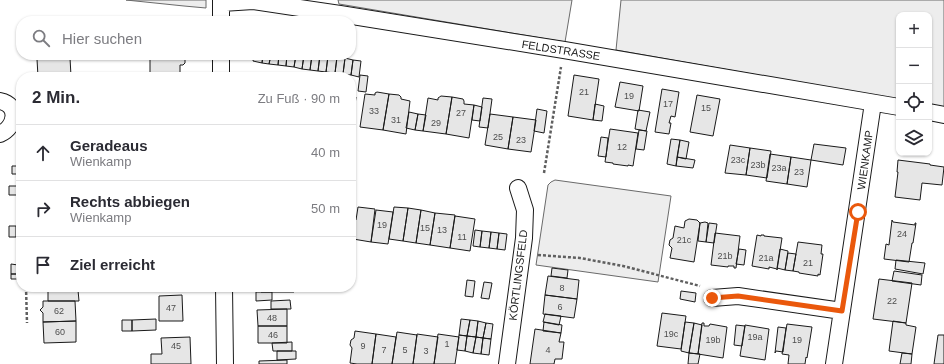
<!DOCTYPE html>
<html lang="de">
<head>
<meta charset="utf-8">
<style>
	:root { --surface:#fff; --page:#f2f2f3; --text:#2b2b33; --muted:#7c7c81; --line:#e1e1e2 }
	body { margin:0; font-family:Arial,sans-serif; background:var(--page); color:var(--text) }
	.controls { position:absolute; right:12px; top:12px; display:grid; overflow:hidden; border-radius:8px; box-shadow:0 1px 3px #0004 }
	.controls button { width:36px; height:36px; display:grid; place-items:center; padding:0; border:0; border-bottom:1px solid var(--line); background:var(--surface); color:var(--text); font:20px sans-serif }
	.stop { position:absolute; width:12px; height:12px; margin:-9px; border:3px solid #ea580c; border-radius:50%; background:#fff }
	.stop.end { background:#ea580c; border-color:#fff; box-shadow:0 1px 4px #0008 }
	.list { margin:0; padding:0; list-style:none }
	h2 { display:flex; justify-content:space-between; align-items:center; height:52px; margin:0; padding:0 16px; font-size:17px }
	h2 small { font-size:13px; font-weight:400; color:var(--muted) }
	.list li { display:grid; grid-template-columns:26px 1fr auto; gap:12px; align-items:center; box-sizing:border-box; height:56px; padding:0 16px; border-top:1px solid var(--line) }
	.list b { display:block; font-size:15px; white-space:nowrap }
	.list p { margin:0; font-size:13px; white-space:nowrap; color:var(--muted) }
	.list em { font-size:13px; font-style:normal; color:var(--muted) }
	.icon { flex:none; width:22px; height:22px; fill:none; stroke:currentColor; stroke-width:2; stroke-linecap:round; stroke-linejoin:round }
	.map { position:relative; flex:none; width:944px; height:364px; overflow:hidden }
	.search { position:absolute; background:var(--surface); box-shadow:0 1px 3px #0004; left:16px; top:16px; width:340px; height:44px; display:flex; align-items:center; gap:10px; box-sizing:border-box; padding:0 14px; border-radius:16px; color:var(--muted); font-size:15px }
	.panel { position:absolute; background:var(--surface); box-shadow:0 1px 3px #0004; left:16px; top:72px; width:340px; height:220px; border-radius:16px }
	.map>svg:first-child { display:block }
</style>
</head>
<body>
<div class="map">
<svg width="944" height="364" viewBox="0 0 944 364">
	<rect width="100%" height="100%" fill="#fff"/>
	<path fill="#ededed" stroke="#6a6a6a" d="M126,0H206V8L184,6Z
		M338,0H572L565,42L339,4Z
		M621,0H944V107L929,105V15H899V100L616,50Z
		M555,180L671,196L658,282L536,265L548,185L551,182Z"/>
	<path fill="#e6e6e6" stroke="#1a1a1a" d="M32,55H65V58L32,59Z
		M150,55H185V56L150,57Z
		M254,55H263L262,63L253,61Z
		M263,55H271L269,64L262,63Z
		M271,55H279L278,65L269,64Z
		M279,55H287L286,66L278,65Z
		M287,55H296L294,67L286,66Z
		M296,55H304L302,69L294,67Z
		M304,55H312L310,70L302,69Z
		M312,55H320L318,71L310,70Z
		M320,55L328,56L326,72L318,71Z
		M185,56V63L183,65H180V73L150,74V57Z
		M328,56L337,57L335,73L326,72Z
		M337,57L345,58L343,74L335,73Z
		M70,58L71,76L38,77L37,59Z
		M345,58L353,60L351,75L343,74Z
		M353,60L361,61L359,77L351,75Z
		M180,73V77H150V74Z
		M360,75L368,76L366,92L358,91Z
		M574,75L599,79L593,120L568,116Z
		M71,76V77H38Z
		M620,82L643,86L639,111L615,107Z
		M662,89L679,92L675,117L671,116L669,123H671L669,134L655,132Z
		M377,92L389,94L383,130L360,127L365,94L375,95V93Z
		M389,94L399,95L401,97V99L410,101L406,134L383,130Z
		M697,95L720,99L713,136L690,132Z
		M351,96L356,97L354,113L351,112Z
		M441,96L452,97L446,134L423,131L428,98L438,100V98Z
		M452,97L463,99L464,101V104L474,105L469,138L446,134Z
		M483,98L492,99L488,128L479,127Z
		M595,104L604,106L602,121L593,120Z
		M474,105L482,107L480,121L472,120Z
		M537,109L547,111L544,133L534,131Z
		M638,110L650,112L646,131L635,129Z
		M409,112L418,114L415,130L406,128Z
		M418,114L426,115L423,131L415,130Z
		M490,114L513,117L508,149L485,145Z
		M513,117L536,120L531,152L508,149Z
		M610,129L638,133L633,166L628,165V166L613,164V163L605,162Z
		M639,130L647,131L644,150L636,149Z
		M601,137L608,138L606,157L598,156Z
		M671,139L680,140L676,166L667,164Z
		M680,140L689,142L686,159L677,157Z
		M814,144L846,148L843,165L811,160Z
		M730,145L750,148L746,175L725,173Z
		M750,148L771,151L767,178L746,175Z
		M770,154L791,157L787,184L766,181Z
		M677,157L695,160L693,168L676,166Z
		M791,157L811,160L807,187L787,184Z
		M898,160L930,164V165L944,167L942,185L922,183L920,200L895,197L898,172H897Z
		M12,166H18L17,174H12Z
		M9,186H18L17,195H9Z
		M358,207L375,209L371,242L353,239L354,229L351,227L352,222L356,220Z
		M394,207L408,208L403,241L389,239Z
		M408,208L421,210L416,243L403,241Z
		M376,210L393,212L388,244L371,242Z
		M421,210L435,213L430,245L416,243Z
		M435,213L455,215L450,248L430,245Z
		M455,216L475,219L470,251L450,248Z
		M689,219L697,220L700,223L694,262L670,258L672,248L669,245L670,240L673,238L675,226L684,228L685,221Z
		M892,220L893,222L915,225V223H916L913,243H912L909,262L884,259L886,244L889,245Z
		M705,222L708,223L706,242L698,241L700,223Z
		M709,223L717,224L714,243L706,242Z
		M9,226H16V237H9Z
		M475,230L482,231L480,247L473,246Z
		M482,231L491,232L489,248L480,247Z
		M491,232L499,233L497,249L489,248Z
		M499,233L507,234L505,250L497,249Z
		M715,233L740,236L736,268H734V266H728V267L711,265Z
		M757,235L761,236V235H764V236L782,238L777,270V269L769,267V269L752,266Z
		M798,242L822,245L821,254H823L820,275L818,274V276L799,273V272L793,271Z
		M739,249L746,250L744,265L736,264Z
		M780,249L788,251L785,270L777,268Z
		M788,253L796,254L793,271L785,270Z
		M896,260L925,263L923,274L895,269Z
		M11,264L18,265V274H11Z
		M552,268L568,270L567,278L551,276Z
		M894,271L922,275L921,285L892,281Z
		M11,274H17V279H11Z
		M548,276L579,280L577,299L545,295Z
		M879,279L912,283L906,323L873,319Z
		M467,280L475,281L473,297L465,296Z
		M484,282L492,283L489,299L481,298Z
		M48,287H76V290H78L79,301H48Z
		M261,287H294V292H261Z
		M681,291L696,293L695,302L680,299Z
		M256,292H272V300L256,301Z
		M182,295L183,321H159V296Z
		M545,295L577,299L574,318L543,314Z
		M290,300L291,309H271V301Z
		M43,301H75L76,321L43,322V313L40,310L43,307Z
		M287,309V326H258L257,310Z
		M662,313L686,316L681,349L657,346Z
		M545,314L561,316L559,325L543,322Z
		M156,319V330L132,331V320Z
		M461,319L470,320L467,336L459,335Z
		M122,320H132V331H122Z
		M470,320L478,321L476,337L467,336Z
		M76,321V342L44,343L43,322Z
		M478,321L486,323L483,338L476,337Z
		M893,321L906,323V325L916,327L912,354L889,351Z
		M544,322L562,325L561,333L543,331Z
		M685,322L694,323L689,353L681,351Z
		M486,323L493,324L491,339L483,338Z
		M694,323L702,325L698,354L689,353Z
		M702,323H704V326H709L710,324L727,327L723,358L698,354Z
		M787,324L812,327L807,358L806,357L805,364H788L789,355L782,354Z
		M736,325L745,326L742,346L734,345Z
		M745,325L769,329L765,360L740,356Z
		M258,326H287V343H258Z
		M778,327L786,328L783,352L776,351L775,353Z
		M535,329L561,333L559,342H564L562,359H555L554,364H530Z
		M355,331L376,334L372,364H357L350,363L352,348L350,345L351,340L354,338Z
		M397,332L417,335L413,364H392Z
		M376,334L396,337L392,364H372Z
		M417,334L438,337L434,364H413Z
		M438,334L459,337L455,364H434Z
		M459,335L467,336L465,351L457,350Z
		M938,335H944V364H934Z
		M467,336L476,337L473,353L465,351Z
		M190,337L191,364H151V354H162L161,338Z
		M476,337L483,338L481,354L473,353Z
		M483,338L491,339L489,355L481,354Z
		M292,342V351H273L272,343Z
		M277,351H296V359L277,360Z
		M689,353L700,354L698,364H688Z
		M902,353L912,354L911,364H900Z
		M287,360V364H259V361Z"/>
	<g fill="none" stroke-linecap="round" stroke-linejoin="round">
		<g stroke="#1a1a1a" stroke-width="18">
			<path id="minor" d="M221,0V21
				M222,3L253,1L340,14L564,50L899,107
				M221,77V55
				M0,101C20,105 16,127 0,134
				M929,112L944,115
				M224,287L225,364
				M712,298L738,296L842,311
				M507,364L524,238L525,210L518,188
				M834,364L873,103"/>
		</g>
		<path stroke="#5f5f5f" stroke-width="2.5" stroke-dasharray="3 2" stroke-linecap="butt" d="M544,173L561,67
			M538,255L580,258L623,266L700,286
			M26,287L27,323"/>
		<use href="#minor" stroke="#fff" stroke-width="16"/>
	</g>
	<g fill="none" stroke-linecap="round" stroke-linejoin="round">
		<path stroke="#ea580c" stroke-width="5" d="M712,298L738,296L842,311L858,212"/>
	</g>
	<g text-anchor="middle" dominant-baseline="central" stroke-width="3" stroke-linejoin="round" paint-order="stroke">
		<g font-size="9" fill="#4d4d4d">
			<text x="584" y="92">21</text>
			<text x="629" y="96">19</text>
			<text x="668" y="104">17</text>
			<text x="706" y="108">15</text>
			<text x="374" y="111">33</text>
			<text x="461" y="113">27</text>
			<text x="396" y="120">31</text>
			<text x="436" y="123">29</text>
			<text x="498" y="137">25</text>
			<text x="521" y="140">23</text>
			<text x="622" y="147">12</text>
			<text x="738" y="160">23c</text>
			<text x="758" y="165">23b</text>
			<text x="779" y="168">23a</text>
			<text x="799" y="172">23</text>
			<text x="382" y="225">19</text>
			<text x="425" y="228">15</text>
			<text x="442" y="230">13</text>
			<text x="902" y="234">24</text>
			<text x="462" y="237">11</text>
			<text x="684" y="240">21c</text>
			<text x="725" y="256">21b</text>
			<text x="766" y="258">21a</text>
			<text x="808" y="263">21</text>
			<text x="562" y="288">8</text>
			<text x="892" y="301">22</text>
			<text x="560" y="307">6</text>
			<text x="171" y="308">47</text>
			<text x="59" y="311">62</text>
			<text x="272" y="318">48</text>
			<text x="60" y="332">60</text>
			<text x="671" y="334">19c</text>
			<text x="273" y="335">46</text>
			<text x="755" y="337">19a</text>
			<text x="713" y="340">19b</text>
			<text x="797" y="340">19</text>
			<text x="447" y="344">1</text>
			<text x="176" y="346">45</text>
			<text x="363" y="346">9</text>
			<text x="384" y="350">7</text>
			<text x="405" y="350">5</text>
			<text x="548" y="350">4</text>
			<text x="426" y="351">3</text>
		</g>
		<g font-size="11" fill="#1a1a1a" stroke="#fff">
			<text transform="translate(561 50) rotate(9)">FELDSTRASSE</text>
			<text transform="translate(865 160) rotate(-82)">WIENKAMP</text>
			<text transform="translate(518 275) rotate(-83)">KÖRTLINGSFELD</text>
		</g>
	</g>
</svg>
<div class="controls">
<button>+</button>
<button>−</button>
<button><svg class="icon" aria-label="locate" viewBox="0 0 24 24"><circle cx="12" cy="12" r="6"/><path d="M12 2v4M12 18v4M2 12h4M18 12h4"/></svg></button>
<button><svg class="icon" aria-label="layers" viewBox="0 0 24 24"><path d="M12 4l9 5-9 5-9-5zM3 14l9 5 9-5"/></svg></button>
</div>
<div class="stop" style="left:858px;top:212px"></div>
<div class="stop end" style="left:712px;top:298px"></div>
<div class="search"><svg class="icon" aria-label="search" viewBox="0 0 24 24"><circle cx="10" cy="10" r="6"/><path d="M15 15l6 6"/></svg>Hier suchen</div>
<section class="panel">
<h2>2 Min.<small>Zu Fuß · 90 m</small></h2>
<ul class="list">
<li><svg class="icon" aria-label="ahead" viewBox="0 0 24 24"><path d="M12 20V5M6 11l6-6 6 6"/></svg><div><b>Geradeaus</b><p>Wienkamp</p></div><em>40 m</em></li>
<li><svg class="icon" aria-label="right" viewBox="0 0 24 24"><path d="M7 20v-9h11M14 6l5 5-5 5"/></svg><div><b>Rechts abbiegen</b><p>Wienkamp</p></div><em>50 m</em></li>
<li><svg class="icon" aria-label="arrive" viewBox="0 0 24 24"><path d="M6 21V4h12l-3 4 3 4H6"/></svg><div><b>Ziel erreicht</b></div></li>
</ul>
</section>
</div>
</body>
</html>
